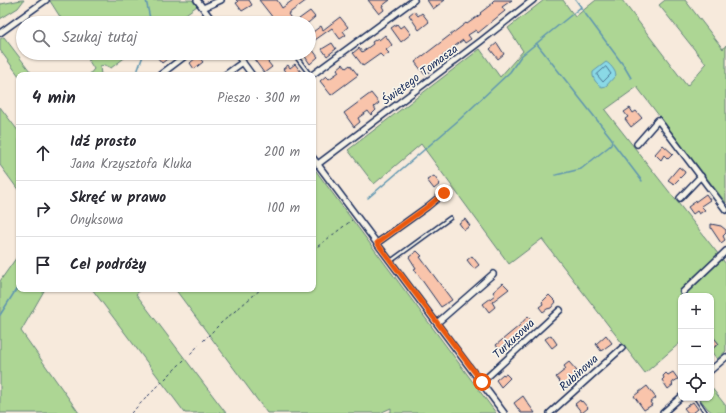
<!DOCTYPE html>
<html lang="pl">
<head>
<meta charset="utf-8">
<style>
	:root { --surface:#fff; --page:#f7f7f7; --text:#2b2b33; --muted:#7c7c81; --line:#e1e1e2 }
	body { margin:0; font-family:Kalam,sans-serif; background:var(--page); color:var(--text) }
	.controls { position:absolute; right:12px; bottom:12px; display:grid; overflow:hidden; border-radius:8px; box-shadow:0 1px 3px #0004 }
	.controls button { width:36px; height:36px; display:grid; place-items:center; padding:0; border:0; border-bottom:1px solid var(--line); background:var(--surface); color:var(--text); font:20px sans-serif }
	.stop { position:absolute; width:12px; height:12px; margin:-9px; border:3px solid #ea580c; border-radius:50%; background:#fff }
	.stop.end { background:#ea580c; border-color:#fff; box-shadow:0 1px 4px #0008 }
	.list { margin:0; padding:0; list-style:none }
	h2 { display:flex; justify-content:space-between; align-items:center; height:52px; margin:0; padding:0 16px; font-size:17px }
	h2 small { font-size:13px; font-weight:400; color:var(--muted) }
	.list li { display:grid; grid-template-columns:26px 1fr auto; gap:12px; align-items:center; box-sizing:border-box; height:56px; padding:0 16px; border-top:1px solid var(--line) }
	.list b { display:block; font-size:15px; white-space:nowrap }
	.list p { margin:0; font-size:13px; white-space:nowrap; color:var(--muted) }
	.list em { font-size:13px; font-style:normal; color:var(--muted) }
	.icon { flex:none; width:22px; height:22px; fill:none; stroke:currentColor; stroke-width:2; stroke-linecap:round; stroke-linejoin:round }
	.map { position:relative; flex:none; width:726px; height:413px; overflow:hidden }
	.search { position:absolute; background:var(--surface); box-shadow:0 1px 3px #0004; left:16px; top:16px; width:300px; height:44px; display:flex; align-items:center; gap:10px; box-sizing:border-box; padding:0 14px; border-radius:22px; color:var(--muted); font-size:15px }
	.panel { position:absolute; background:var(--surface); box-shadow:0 1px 3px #0004; left:16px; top:72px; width:300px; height:220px; border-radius:8px }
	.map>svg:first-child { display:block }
</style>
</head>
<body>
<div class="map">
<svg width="726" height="413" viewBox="0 0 726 413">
	<rect width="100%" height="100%" fill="#f7eadc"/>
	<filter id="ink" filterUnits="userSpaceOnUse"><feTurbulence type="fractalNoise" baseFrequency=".025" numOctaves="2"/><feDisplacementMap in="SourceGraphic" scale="8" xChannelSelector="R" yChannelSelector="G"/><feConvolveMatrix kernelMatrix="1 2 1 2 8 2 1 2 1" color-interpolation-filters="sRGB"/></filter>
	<g filter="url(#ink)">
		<path fill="#add694" stroke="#648279" d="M21,0H24L18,8L0,19V3L1,4Z
			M52,0H192L197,6L173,23H64L50,1Z
			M544,0H563L575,17L596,0H622L687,86L706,64L659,5L665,0H685L723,49L726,45V203L637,87L605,110L726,264V351L717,359L711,351V296H681V342L645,373L542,239L509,264L421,144L374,184L348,150L480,49L500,77L523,51L508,28Z
			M4,37L33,75H19V76L0,50V39Z
			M84,53H131L111,68L105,65L100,66L101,75H89L94,69Z
			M0,107L19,132V191L0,165Z
			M313,167L496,413H388L391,412V408L380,413H267L175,289H313Z
			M19,254V289H45L21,331L79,413H0V281Z
			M92,289H142L136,294L226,413H185Z
			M711,387L726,406V413H710L712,412L708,409L699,398H711Z"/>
		<path fill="#8ad9e6" stroke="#5e95b0" d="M606,62C610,64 615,70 616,75L606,86L602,87C597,84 592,79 593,72Z"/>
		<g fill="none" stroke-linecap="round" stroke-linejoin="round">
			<path stroke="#477394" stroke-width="1" d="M606,67L611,74L603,82L597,75Z"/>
			<path stroke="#5e95b0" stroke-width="1.5" d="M146,0L151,23
				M581,8L624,66L631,78
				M537,44L612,139L611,145L581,169L556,175
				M136,75L144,53
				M613,143L642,181
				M368,198L460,119L510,72L521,56L581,7L576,0
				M0,315L19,285"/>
		</g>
		<path fill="#f9c4ab" stroke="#1b2f5e" d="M236,0H249L252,5L242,11L236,3L238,2Z
			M259,0H277L282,8L293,0H307L288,14L294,23H277Z
			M368,0H390L382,6L384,10L379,14Z
			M427,0H445L433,9Z
			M494,0H512L502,7L505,11L495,19L478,33L476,30L468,35L471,39L465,43L463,40L455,46L457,50L452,54L450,51L441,57L444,60L438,64L436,61L428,67L430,71L425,75L415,62L466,23L467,24L481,14L480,13L493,3L492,2Z
			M310,11L315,17L308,23H302L299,19Z
			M414,11L418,16L422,13L429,22L419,30L409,15Z
			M340,17L348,27L343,31L346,35L340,39L332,28L315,40L310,34L321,26L323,30Z
			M397,24L400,28L404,25L411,34L401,42L391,28Z
			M385,35L392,45L386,50L389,53L383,57L380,54L363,66L353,53L359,48L362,52L373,44L372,42L378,38L379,40Z
			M332,43L336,49L327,56L322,49Z
			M497,43L504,54L498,59L490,49Z
			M309,45L318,57L310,64L304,55L309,53Z
			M162,53H175L162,63L157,57Z
			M261,53L272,67L264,73L254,59Z
			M198,56L203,62L194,69L190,63Z
			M295,64L301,72L298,75H288L283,69L288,65L290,68Z
			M343,64L346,68L350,65L358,75L331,95L320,81L326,76L329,79L339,72L337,69Z
			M371,93L379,103L374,107L376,110L371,115L368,111L358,118L360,122L354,127L344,113Z
			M630,108L633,113L636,111L642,118L631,127L625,119L628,117L624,112Z
			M663,145L673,154L668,159L664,155L661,160L655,154Z
			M679,167L685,172L684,174L674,184L668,180Z
			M434,176L440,184L434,189L427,180Z
			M706,194L710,200L701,206L705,210L699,214L697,211L693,214L688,207Z
			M465,219L470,226L464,230L459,223Z
			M711,224L721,226L726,230V233L723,236L725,240L721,243L711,228Z
			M417,251L422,256L420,257L452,300L441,307L414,269L416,268L409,257Z
			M472,256L479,265L474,269L467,260Z
			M503,283L509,289L492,302L495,307L489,312L483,304L495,295L493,292Z
			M549,295L556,302L551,308L547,309L543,312L539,307L543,304L542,302Z
			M528,316L533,322L501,352L496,345L519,326Z
			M711,334L719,344L713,348L711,345Z
			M551,335L557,344L552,348L545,339Z
			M606,335L612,343L601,351L596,344Z
			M569,362L577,371L574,373L576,375L563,386L556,377L566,369L564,366Z
			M673,372L678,379L673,382L672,384L673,385L668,389L662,380L664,378L663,376L666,373L668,375Z
			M503,374L504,375L506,374L510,378L501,387L496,380Z
			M647,386L656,398L650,402L652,405L644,410L634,396Z
			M523,396L527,402L535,413H521L514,403Z
			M580,400L581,402L582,401L588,408L582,413L575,404Z
			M693,402L698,409L693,413H688L684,408Z"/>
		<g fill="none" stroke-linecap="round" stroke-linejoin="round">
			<g stroke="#1b2f5e" stroke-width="5.5">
				<path id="lane" d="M295,55L310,75
					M391,261L450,218
					M696,398L706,413"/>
			</g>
			<g stroke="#1b2f5e" stroke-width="8">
				<path id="street" d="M197,0L214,23
					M203,8L221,0
					M0,33L46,0
					M236,53L252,75
					M160,75L189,53
					M225,75L243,62
					M312,75L414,0
					M637,144L658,120L726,210
					M313,158L504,413
					M318,164L481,41L533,0
					M680,198L701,176
					M377,243L427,207L444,193
					M683,292L726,251
					M437,323L493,274
					M711,370L726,357
					M482,382L560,310
					M550,413L622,348
					M663,413L681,397"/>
			</g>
			<path stroke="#1b2f5e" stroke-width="1" stroke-dasharray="3 3" stroke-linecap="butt" d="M313,250L352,220
				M131,413L221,323L261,289"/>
			<use href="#lane" stroke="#f7f3e8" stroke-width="2.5"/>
			<use href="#street" stroke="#f7f3e8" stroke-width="5"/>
		</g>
	</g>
	<g fill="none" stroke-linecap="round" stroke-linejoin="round" filter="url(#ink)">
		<path stroke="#ea580c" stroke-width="5" d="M444,193L427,207L377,243L482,382"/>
	</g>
	<g text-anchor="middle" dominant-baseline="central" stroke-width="3.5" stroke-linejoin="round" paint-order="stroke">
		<g font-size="12" fill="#1b2f5e" stroke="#f7f3e8">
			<text transform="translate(420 75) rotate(-37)">Świętego Tomasza</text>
			<text transform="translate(514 339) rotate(-43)">Turkusowa</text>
			<text transform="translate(579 373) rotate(-42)">Rubinowa</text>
		</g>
	</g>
</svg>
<div class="controls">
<button>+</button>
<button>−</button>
<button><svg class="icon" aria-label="locate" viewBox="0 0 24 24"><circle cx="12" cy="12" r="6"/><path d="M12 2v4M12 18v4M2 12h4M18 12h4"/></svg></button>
</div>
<div class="stop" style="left:482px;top:382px"></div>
<div class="stop end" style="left:444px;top:193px"></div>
<div class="search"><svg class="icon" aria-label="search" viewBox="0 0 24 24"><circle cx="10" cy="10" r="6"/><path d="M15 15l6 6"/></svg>Szukaj tutaj</div>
<section class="panel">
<h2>4 min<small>Pieszo · 300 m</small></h2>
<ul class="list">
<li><svg class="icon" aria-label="ahead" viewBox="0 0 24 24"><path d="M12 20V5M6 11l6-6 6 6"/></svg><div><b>Idź prosto</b><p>Jana Krzysztofa Kluka</p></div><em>200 m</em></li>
<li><svg class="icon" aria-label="right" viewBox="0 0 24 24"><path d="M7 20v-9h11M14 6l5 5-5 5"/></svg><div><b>Skręć w prawo</b><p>Onyksowa</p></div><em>100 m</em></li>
<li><svg class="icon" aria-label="arrive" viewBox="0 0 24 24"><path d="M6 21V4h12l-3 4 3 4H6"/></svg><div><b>Cel podróży</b></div></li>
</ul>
</section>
</div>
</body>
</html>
